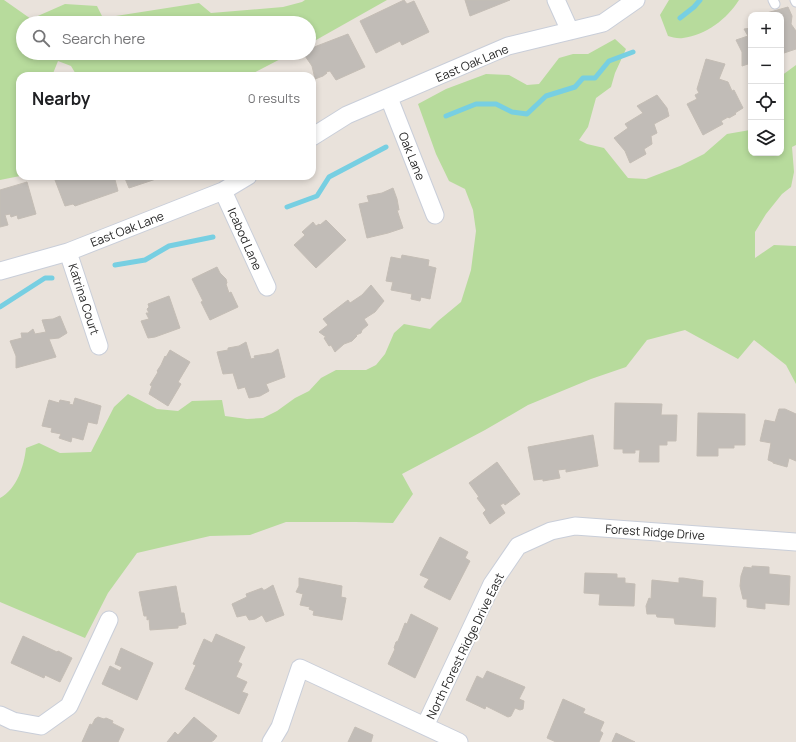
<!DOCTYPE html>
<html lang="en">
<head>
<meta charset="utf-8">
<style>
	:root { --surface:#fff; --page:#f6f6f6; --text:#202124; --muted:#757577; --line:#e0e0e0 }
	body { margin:0; font-family:Manrope,sans-serif; background:var(--page); color:var(--text) }
	.controls { position:absolute; right:12px; top:12px; display:grid; overflow:hidden; border-radius:8px; box-shadow:0 2px 6px #0003 }
	.controls button { width:36px; height:36px; display:grid; place-items:center; padding:0; border:0; border-bottom:1px solid var(--line); background:var(--surface); color:var(--text); font:20px sans-serif }
	.list { margin:0; padding:0; list-style:none }
	h2 { display:flex; justify-content:space-between; align-items:center; height:52px; margin:0; padding:0 16px; font-size:17px }
	h2 small { font-size:13px; font-weight:400; color:var(--muted) }
	.icon { flex:none; width:22px; height:22px; fill:none; stroke:currentColor; stroke-width:2; stroke-linecap:round; stroke-linejoin:round }
	.map { position:relative; flex:none; width:796px; height:742px; overflow:hidden }
	.search { position:absolute; background:var(--surface); box-shadow:0 2px 6px #0003; left:16px; top:16px; width:300px; height:44px; display:flex; align-items:center; gap:10px; box-sizing:border-box; padding:0 14px; border-radius:22px; color:var(--muted); font-size:15px }
	.panel { position:absolute; background:var(--surface); box-shadow:0 2px 6px #0003; left:16px; top:72px; width:300px; height:108px; border-radius:12px }
	.map>svg:first-child { display:block }
</style>
</head>
<body>
<div class="map">
<svg width="796" height="742" viewBox="0 0 796 742">
	<rect width="100%" height="100%" fill="#e9e2db"/>
	<path fill="#b7db9c" d="M0,0H4L31,19L65,4L97,6L103,18L199,3L211,13L283,7L302,2L305,0H387L309,44V23H23V53H292L248,76H77L71,66L58,61L52,76H20V176L0,180Z
		M669,0H739C727,19 706,35 683,38C678,39 672,37 668,36L660,15Z
		M615,39L626,49L615,73L611,87L596,98L588,127L579,140L587,144L604,148L628,178L646,179L680,166L704,154L727,134L750,130L751,123V153H781V76L796,65V145L792,147L794,172L791,187L782,194L766,214L755,232V258L774,245L796,246V384L786,365L754,340L738,359L685,330L647,340L626,367L591,379L528,405L485,430L402,474L413,494L393,523L356,522H286L250,535L210,536L137,553L108,593L85,638L0,602V498C17,489 24,466 26,448L39,443L60,453L91,452L114,407L128,394L157,409L178,411L192,401L222,400L225,416L247,419L263,418L277,411L295,398L309,391L321,378L336,370H366L376,365L385,354L394,333L404,324L430,329L438,321L461,302L471,270L476,231L473,210L465,189L449,181L436,154L418,104L446,89L486,74L509,75L527,85L539,84L559,58L573,54H588Z"/>
	<g fill="none" stroke-linecap="round" stroke-linejoin="round">
		<path stroke="#77cfe2" stroke-width="5" d="M680,18L694,7L700,0
			M446,116L476,104H496L512,112L527,114L546,96L575,87L583,78H595L609,61L633,52
			M287,207L317,196L329,177L386,147
			M115,265L145,260L169,246L213,237
			M0,307L45,278H52"/>
	</g>
	<path fill="#c1bcb7" stroke="#c4bdb5" d="M404,0L407,4L414,1L429,32L402,45L400,41L376,53L360,21Z
		M465,0H510L470,16Z
		M788,7L792,16L791,24L796,31V49L781,54V15H763V14Z
		M751,28V63L742,66V52L736,40L748,36L744,29Z
		M348,34L365,67L336,80L330,71L326,72L327,73L323,76L315,79L312,66L303,53H309V49Z
		M706,59L725,64L719,79L728,82L732,91L734,90L743,108L735,113L736,114L729,118L728,117L721,121L723,124L703,135L687,104L697,99L695,95L699,93L697,89Z
		M657,95L667,108L669,116L654,124L657,133L651,136L652,144L644,149L646,154L630,163L625,151L614,138L628,128L625,124L643,113L637,106Z
		M67,176H114L118,191L75,206L73,204L65,206L55,180Z
		M124,176H165L129,188Z
		M27,182L36,214L18,219L17,215L11,217L10,214L5,215L8,225L0,227V190Z
		M393,188L397,199L399,210H397L403,228L388,233L367,238L359,204L369,202L367,196L382,193Z
		M326,220L346,240L316,268L294,245L305,235L302,232L313,222L316,226L319,224L320,225Z
		M402,255L429,260L428,266L436,268L430,299L421,297L420,301L411,299L412,294L391,290L393,282L386,281L391,257L401,259Z
		M217,267L220,273L226,279L227,283L226,284L229,293L231,292L238,307L210,320L201,302L203,301L192,279Z
		M371,285L384,301L375,312L364,319L368,325L362,330L361,333L356,335L357,336L352,341L344,344L335,352L331,345L329,346L324,338L326,337L319,332L328,325L323,319L348,300L350,303L362,295Z
		M169,296L180,328L155,337L148,338L141,321L149,319L146,313H149L147,309L149,307L148,304Z
		M60,316L67,333L59,338L49,339L56,357L16,368V356L10,341L22,338L21,333H28L33,329L35,334L46,332L42,320L53,319Z
		M246,342L251,359L255,358L254,356L272,353L278,349L285,377L266,384L269,391L260,396L249,398L245,387L238,389L233,373L223,374L217,352L228,350V348L239,346Z
		M170,350L190,362L178,382L181,384L168,406L149,394L152,386L150,385L158,372L157,371L161,365L165,356L166,357Z
		M75,398L101,406L97,424L88,422L83,440L72,437L71,442L59,438L61,434L51,432L52,428L42,426L49,400L59,403L60,400L70,402L69,404L73,405Z
		M615,403L662,404L661,415H677L676,441H667V445H659V462H639L640,450H635V453H623V449H614Z
		M779,409H785L796,414V461L789,458L787,467L773,463V462L768,460L771,443L760,441L765,420L775,422Z
		M698,413L745,414V445H734V448H718V456H697Z
		M593,435L598,466L566,472V469L558,470L560,478L543,481V479L534,480L528,447Z
		M497,462L520,494L505,505L504,503L500,505L505,513L490,524L483,513L486,510L477,498L479,497L469,483Z
		M440,537L468,552L465,558L470,561L450,600L424,587L429,579L420,575Z
		M752,566L769,567V574L790,576L789,605L765,603V609L747,607V599H743L740,586L741,576L744,567L752,568Z
		M585,573L617,574V578H625V583L635,584L634,606L599,605L600,594L584,593Z
		M299,578L342,586L341,597L346,598L342,620L313,615L314,611L309,609L310,607L300,605L303,594L296,592L299,586Z
		M679,578H683L703,581L702,597L716,598L715,627L675,624L674,618L657,617L656,614H647L646,606L649,598L651,599L652,580L679,583Z
		M273,585L284,615L266,622L262,615L255,619L249,620L246,615L237,617L232,604L247,597L246,594L262,588L263,590H265Z
		M176,586L181,613H184L186,624L178,626V628L150,630L149,619L147,620V616H144L139,592Z
		M411,614L438,628L415,678L388,664L395,649L394,648L396,642L398,641L405,623L407,624Z
		M216,634L245,647L238,662L242,664L236,677L247,682L242,692L248,694L239,714L185,689L196,665L193,664L204,639L212,643Z
		M23,636L57,652L58,651L72,658L60,682L45,675L44,678L11,663Z
		M121,648L153,663L137,700L102,684L110,666L120,671L122,667L115,664Z
		M487,671L525,687L519,699L524,701L523,709L520,710L515,708L511,716L508,717L486,706L485,709L466,700L477,676L483,679Z
		M563,699L585,709L583,713L604,722L600,731L603,733L599,742H556L547,738Z
		M98,717L104,719L106,718L113,721L112,723L124,729L118,742H82L90,724L92,725L95,719Z
		M194,717L217,736L214,740L211,742H167L175,732L178,735Z
		M355,727L373,735L371,742H348Z
		M616,733L635,742H612Z"/>
	<g fill="none" stroke-linecap="round" stroke-linejoin="round">
		<g stroke="#c9ced9" stroke-width="11">
			<path id="service" d="M773,0L775,4
				M795,0L796,2"/>
		</g>
		<g stroke="#c9ced9" stroke-width="19">
			<path id="minor" d="M556,0L570,31
				M389,98L435,215
				M312,137L347,115L508,46L603,23L636,0
				M223,191L267,287
				M68,252L99,346
				M0,271L68,252L223,191L248,176
				M0,715L13,721L41,726L69,706L109,620
				M425,726L492,584L518,546L551,531L575,526L796,542
				M271,742L280,727L300,668L459,742"/>
		</g>
		<use href="#service" stroke="#fff" stroke-width="9"/>
		<use href="#minor" stroke="#fff" stroke-width="17"/>
	</g>
	<g text-anchor="middle" dominant-baseline="central" stroke-width="4" stroke-linejoin="round" paint-order="stroke">
		<g font-size="12" fill="#282828" stroke="#fff">
			<text transform="translate(472 63) rotate(-23)">East Oak Lane</text>
			<text transform="translate(412 156) rotate(68)">Oak Lane</text>
			<text transform="translate(127 229) rotate(-21)">East Oak Lane</text>
			<text transform="translate(245 239) rotate(66)">Icabod Lane</text>
			<text transform="translate(84 299) rotate(72)">Katrina Court</text>
			<text transform="translate(655 532) rotate(4)">Forest Ridge Drive</text>
			<text transform="translate(465 646) rotate(-64)">North Forest Ridge Drive East</text>
		</g>
	</g>
</svg>
<div class="controls">
<button>+</button>
<button>−</button>
<button><svg class="icon" aria-label="locate" viewBox="0 0 24 24"><circle cx="12" cy="12" r="6"/><path d="M12 2v4M12 18v4M2 12h4M18 12h4"/></svg></button>
<button><svg class="icon" aria-label="layers" viewBox="0 0 24 24"><path d="M12 4l9 5-9 5-9-5zM3 14l9 5 9-5"/></svg></button>
</div>
<div class="search"><svg class="icon" aria-label="search" viewBox="0 0 24 24"><circle cx="10" cy="10" r="6"/><path d="M15 15l6 6"/></svg>Search here</div>
<section class="panel">
<h2>Nearby<small>0 results</small></h2>
<ul class="list">
</ul>
</section>
</div>
</body>
</html>
